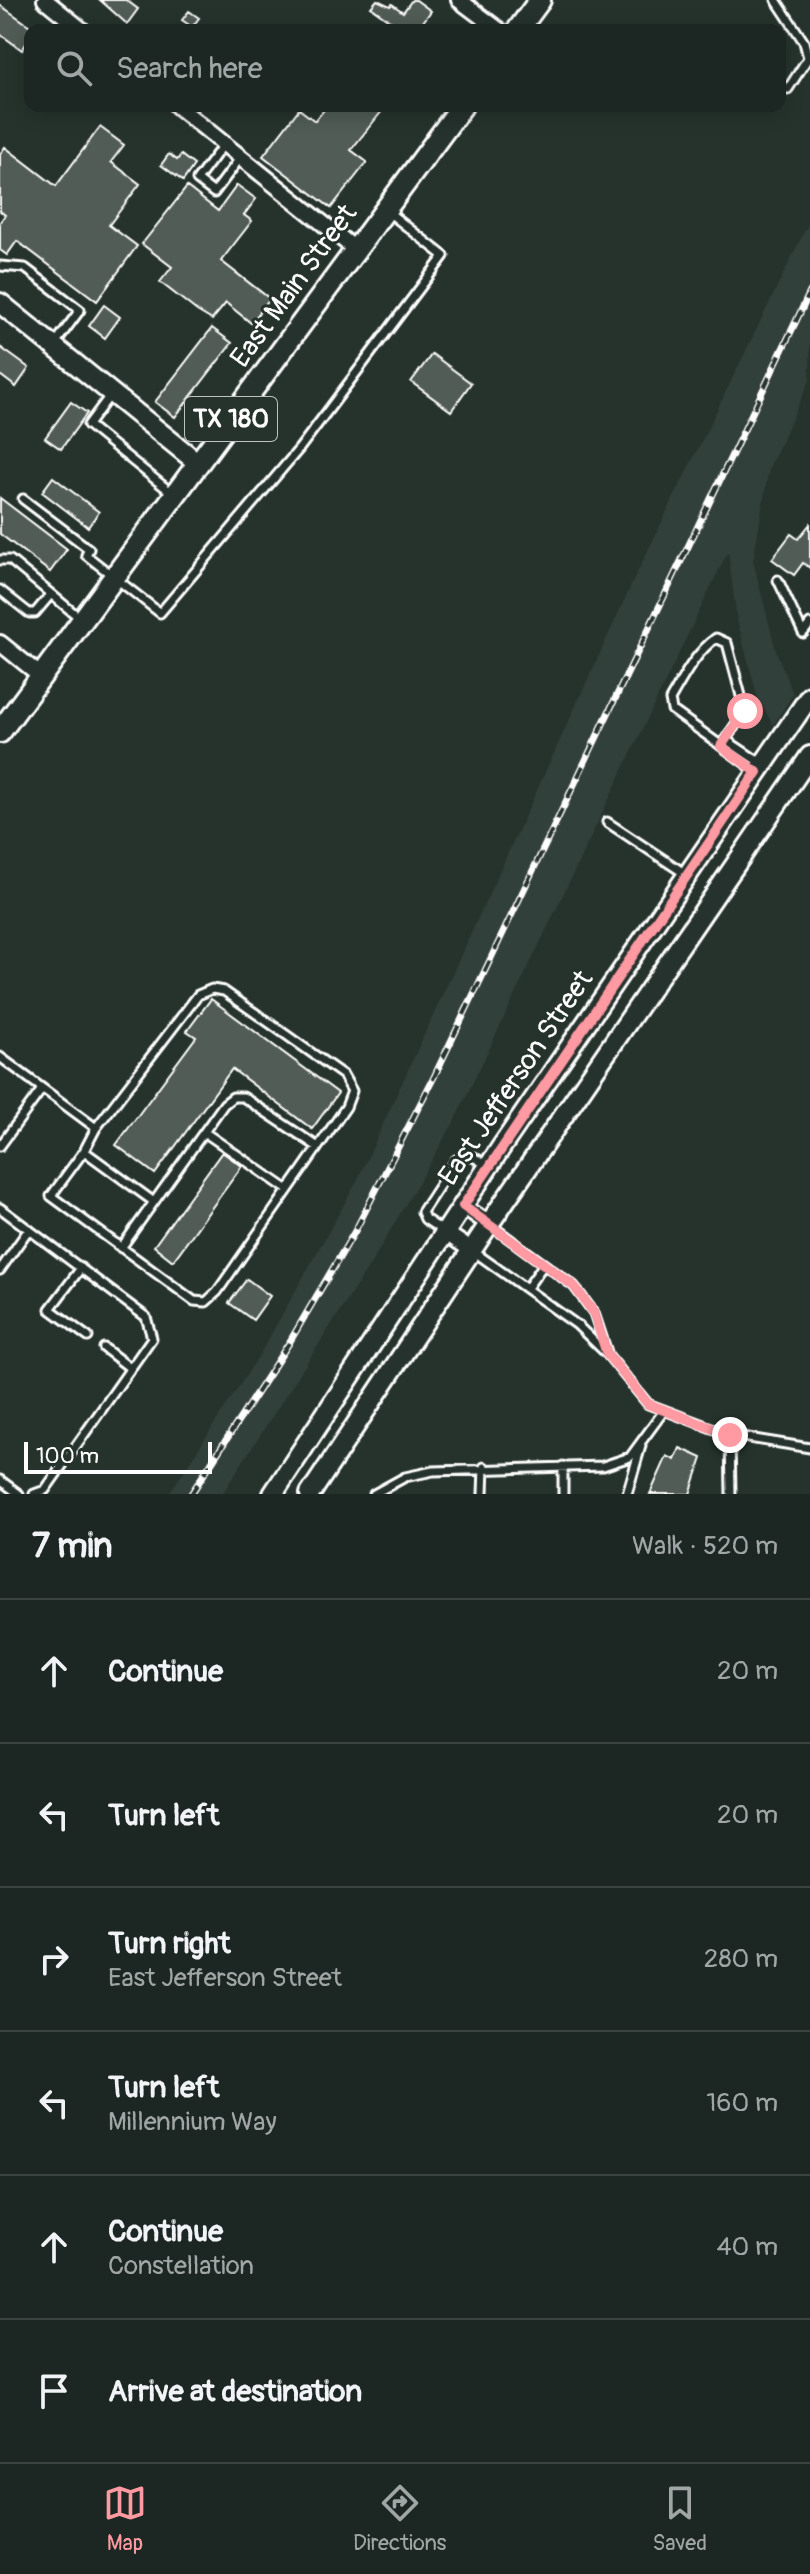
<!DOCTYPE html>
<html lang="en">
<head>
<meta charset="utf-8">
<style>
	:root { --surface:#1c2622; --page:#29322f; --text:#f1f3f6; --muted:#a0a5a5; --line:#3a4340; --accent:#ff9aa2 }
	body { margin:0; font-family:Pangolin,sans-serif; background:var(--page); color:var(--text) }
	.scale { position:absolute; left:24px; bottom:20px; width:188px; box-sizing:border-box; padding-left:8px; border:4px solid #fff; border-top:0; font-size:22px; line-height:28px; white-space:nowrap; color:#fff; -webkit-text-stroke:6px #26332d; paint-order:stroke }
	.stop { position:absolute; width:24px; height:24px; margin:-18px; border:6px solid #ff9aa2; border-radius:50%; background:#fff }
	.stop.end { background:#ff9aa2; border-color:#fff; box-shadow:0 2px 8px #0008 }
	.list { margin:0; padding:0; list-style:none }
	h2 { display:flex; justify-content:space-between; align-items:center; height:104px; margin:0; padding:0 32px; font-size:34px }
	h2 small { font-size:26px; font-weight:400; color:var(--muted) }
	.list li { display:grid; grid-template-columns:52px 1fr auto; gap:24px; align-items:center; box-sizing:border-box; height:144px; padding:0 32px; border-top:2px solid var(--line) }
	.list b { display:block; font-size:30px; white-space:nowrap }
	.list p { margin:0; font-size:26px; white-space:nowrap; color:var(--muted) }
	.list em { font-size:26px; font-style:normal; color:var(--muted) }
	.icon { flex:none; width:44px; height:44px; fill:none; stroke:currentColor; stroke-width:2; stroke-linecap:round; stroke-linejoin:round }
	.map { position:relative; flex:none; width:810px; height:1494px; overflow:hidden }
	.search { position:absolute; background:var(--surface); box-shadow:0 4px 20px #0003; left:24px; right:24px; top:24px; height:88px; display:flex; align-items:center; gap:20px; box-sizing:border-box; padding:0 28px; border-radius:16px; color:var(--muted); font-size:30px }
	.sheet { height:968px; background:var(--surface) }
	nav { display:flex; justify-content:space-around; align-items:center; box-sizing:border-box; height:112px; border-top:2px solid var(--line); background:var(--surface); font-size:22px; color:var(--muted) }
	nav a { display:grid; justify-items:center; gap:4px }
	nav .on { color:var(--accent) }
	.map>svg:first-child { display:block }
</style>
</head>
<body>
<div class="map">
<svg width="810" height="1494" viewBox="0 0 810 1494">
	<rect width="100%" height="100%" fill="#26332d"/>
	<filter id="ink" filterUnits="userSpaceOnUse"><feTurbulence type="fractalNoise" baseFrequency=".0125" numOctaves="2"/><feDisplacementMap in="SourceGraphic" scale="16" xChannelSelector="R" yChannelSelector="G"/><feConvolveMatrix kernelMatrix="1 2 1 2 8 2 1 2 1" color-interpolation-filters="sRGB"/></filter>
	<g filter="url(#ink)">
		<path fill="#333f3a" d="M810,220V380L769,468L753,561L776,651L793,694L773,725L758,698L737,620L728,551L454,1122L370,1265L222,1494H169L260,1354L356,1183L635,577Z"/>
		<path fill="#515c57" stroke="#fff" stroke-width="2" d="M100,0H126L138,9L127,24Z
			M377,0L390,6L392,4L403,12L412,0H416L431,11L417,30H387L393,23L371,7Z
			M0,5L30,26V38L22,50L0,34Z
			M189,11L199,18L192,27L182,20Z
			M327,106H386L351,150L367,162L331,208L263,156L299,109L315,121Z
			M100,127L124,145L111,162L140,184L109,225L137,246L97,301L17,241L7,255L0,250V222L5,215L0,211V154L5,147L56,186Z
			M169,154L177,160L181,155L194,165L183,181L161,165Z
			M237,185L256,199L244,215L252,221L221,261L270,299L251,323L226,303L212,320L197,311L160,282L172,267L142,244L187,187L218,211Z
			M104,305L120,317L105,338L89,326Z
			M212,328L232,343L175,417L155,402Z
			M0,347L29,368L16,387L0,375Z
			M432,354L471,383L451,411L411,382Z
			M71,402L87,413L61,449L45,438Z
			M53,477L99,512L88,527L42,492Z
			M0,498L67,549L50,572L0,534Z
			M810,524V568L803,563L794,575L772,559L791,534L798,539Z
			M211,999L338,1093L312,1129L232,1069L155,1174L116,1145L196,1037L187,1031Z
			M222,1152L242,1166L173,1261L154,1246Z
			M247,1279L270,1296L253,1320L229,1303Z
			M680,1448L702,1458L690,1494H650L667,1456L675,1460Z"/>
		<g fill="none" stroke-linecap="round" stroke-linejoin="round">
			<g stroke="#fff" stroke-width="13">
				<path id="lane" d="M776,0L804,42L808,58L788,89
					M224,144L197,180L214,193L241,157
					M0,266L25,268L80,310L54,345
					M111,394L88,425L172,493
					M23,499L89,549L86,555L160,613L299,449L444,256L387,211
					M0,560H10L81,619
					M778,580L803,633L810,624
					M0,590L29,613H35L51,594
					M726,740L762,764
					M721,746L745,711L727,643L716,638C695,653 683,678 670,700L672,710L756,771
					M607,822L687,875
					M0,1057L96,1128L84,1151L51,1196L194,1301L206,1302L217,1292L346,1107L352,1091L343,1075L224,991L212,989L198,995L96,1128
					M204,1132L288,1190
					M0,1146L42,1089
					M84,1151L154,1202
					M0,1208L146,1317L152,1338L45,1490L34,1494
					M489,1224L574,1286L594,1313L607,1352
					M443,1231L425,1219L422,1212L456,1160L468,1154L487,1165
					M121,1248L224,1104L233,1097H243L318,1147
					M473,1251L577,1325L607,1354L648,1404L730,1435L810,1448
					M81,1268L50,1309L88,1337
					M0,1270L29,1229
					M527,1288L544,1264
					M104,1348L130,1368
					M730,1435L731,1494
					M563,1466V1494
					M0,1480L19,1494
					M374,1494L405,1477L433,1471L603,1466L630,1457L663,1412
					M483,1494L484,1467
					M627,1494L641,1446"/>
			</g>
			<g stroke="#fff" stroke-width="20">
				<path id="street" d="M45,0L82,30
					M459,0L499,30
					M177,106L356,250
					M0,643L41,676
					M463,1206L489,1224
					M446,1233L471,1250"/>
			</g>
			<g stroke="#fff" stroke-width="24">
				<path id="secondary" d="M0,303L198,463
					M273,1494L502,1146L810,696
					M310,1494L489,1224L810,756"/>
			</g>
			<g stroke="#fff" stroke-width="26">
				<path id="primary" d="M518,30L540,0
					M0,732L462,106"/>
			</g>
			<use href="#lane" stroke="#26332d" stroke-width="7"/>
			<use href="#street" stroke="#26332d" stroke-width="14"/>
			<use href="#secondary" stroke="#26332d" stroke-width="18"/>
			<use href="#primary" stroke="#26332d" stroke-width="20"/>
			<g stroke="#fff" stroke-width="7">
				<path id="rail" d="M191,1494L289,1343L355,1231L434,1077L810,292"/>
			</g>
			<use href="#rail" stroke="#26332d" stroke-width="4" stroke-dasharray="12" stroke-linecap="butt"/>
		</g>
	</g>
	<g fill="none" stroke-linecap="round" stroke-linejoin="round" filter="url(#ink)">
		<path stroke="#ff9aa2" stroke-width="10" d="M730,1435L648,1404L607,1354L594,1313L574,1286L463,1206L757,772L721,746L745,711"/>
	</g>
	<g text-anchor="middle" dominant-baseline="central" stroke-width="6" stroke-linejoin="round" paint-order="stroke">
		<rect fill="#26332d" stroke="#bec2c0" stroke-width="2" x="185" y="397" width="92" height="44" rx="6"/>
		<g font-size="26" font-weight="bold" fill="#fff">
			<text x="231" y="419">TX 180</text>
		</g>
		<g font-size="28" fill="#fff" stroke="#26332d">
			<text transform="translate(294 286) rotate(-54)">East Main Street</text>
			<text transform="translate(516 1078) rotate(-56)">East Jefferson Street</text>
		</g>
	</g>
</svg>
<div class="scale">100 m</div>
<div class="stop" style="left:745px;top:711px"></div>
<div class="stop end" style="left:730px;top:1435px"></div>
<div class="search"><svg class="icon" aria-label="search" viewBox="0 0 24 24"><circle cx="10" cy="10" r="6"/><path d="M15 15l6 6"/></svg>Search here</div>
</div>
<section class="sheet">
<h2>7 min<small>Walk · 520 m</small></h2>
<ul class="list">
<li><svg class="icon" aria-label="ahead" viewBox="0 0 24 24"><path d="M12 20V5M6 11l6-6 6 6"/></svg><div><b>Continue</b></div><em>20 m</em></li>
<li><svg class="icon" aria-label="left" viewBox="0 0 24 24"><path d="M17 20v-9H6M10 6l-5 5 5 5"/></svg><div><b>Turn left</b></div><em>20 m</em></li>
<li><svg class="icon" aria-label="right" viewBox="0 0 24 24"><path d="M7 20v-9h11M14 6l5 5-5 5"/></svg><div><b>Turn right</b><p>East Jefferson Street</p></div><em>280 m</em></li>
<li><svg class="icon" aria-label="left" viewBox="0 0 24 24"><path d="M17 20v-9H6M10 6l-5 5 5 5"/></svg><div><b>Turn left</b><p>Millennium Way</p></div><em>160 m</em></li>
<li><svg class="icon" aria-label="ahead" viewBox="0 0 24 24"><path d="M12 20V5M6 11l6-6 6 6"/></svg><div><b>Continue</b><p>Constellation</p></div><em>40 m</em></li>
<li><svg class="icon" aria-label="arrive" viewBox="0 0 24 24"><path d="M6 21V4h12l-3 4 3 4H6"/></svg><div><b>Arrive at destination</b></div></li>
</ul>
</section>
<nav>
<a class="on"><svg class="icon" aria-label="map" viewBox="0 0 24 24"><path d="M3 6l6-2 6 2 6-2v14l-6 2-6-2-6 2zM9 4v14M15 6v14"/></svg>Map</a>
<a><svg class="icon" aria-label="directions" viewBox="0 0 24 24"><path d="M12 3l9 9-9 9-9-9zM9 14v-3h6M13 9l2 2-2 2"/></svg>Directions</a>
<a><svg class="icon" aria-label="saved" viewBox="0 0 24 24"><path d="M7 4h10v16l-5-4-5 4z"/></svg>Saved</a>
</nav>
</body>
</html>
